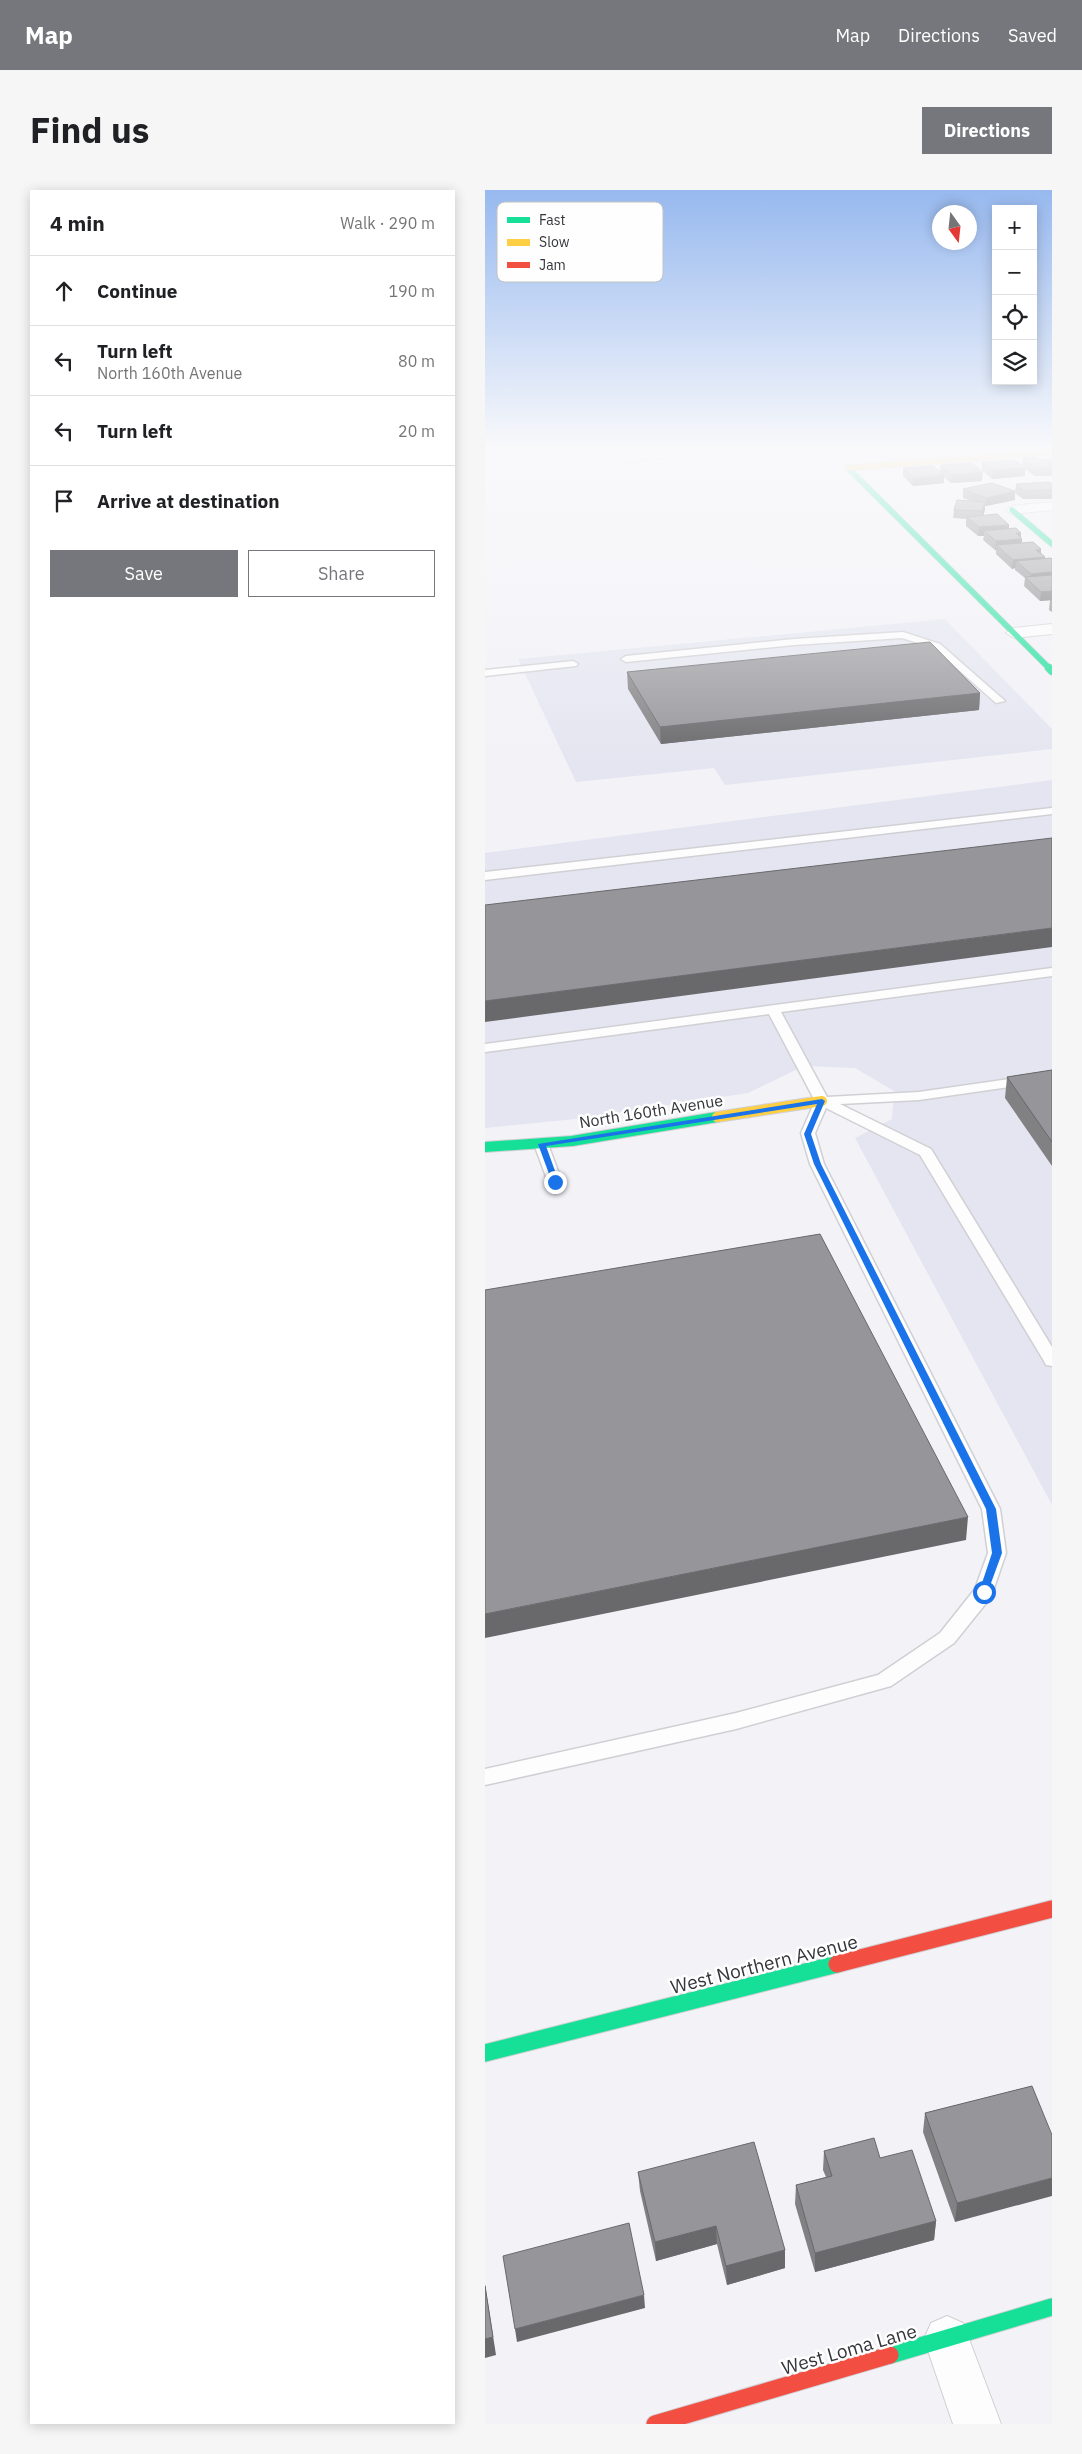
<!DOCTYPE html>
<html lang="en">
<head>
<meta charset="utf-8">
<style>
	:root { --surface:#fff; --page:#f6f6f6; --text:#202124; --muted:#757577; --line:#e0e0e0; --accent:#76777c }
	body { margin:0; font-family:"IBM Plex Sans",sans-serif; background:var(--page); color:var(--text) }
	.controls { position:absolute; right:15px; top:15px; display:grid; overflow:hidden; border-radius:0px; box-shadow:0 2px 12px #0003 }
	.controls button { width:45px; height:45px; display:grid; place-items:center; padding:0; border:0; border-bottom:1px solid var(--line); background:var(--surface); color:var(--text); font:25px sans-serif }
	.compass { position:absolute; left:447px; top:15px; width:45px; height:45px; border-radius:50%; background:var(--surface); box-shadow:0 2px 12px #0003; rotate:165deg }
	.stop { position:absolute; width:15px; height:15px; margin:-11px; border:4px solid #1a73e8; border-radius:50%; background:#fff }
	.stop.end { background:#1a73e8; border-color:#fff; box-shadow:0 1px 5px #0008 }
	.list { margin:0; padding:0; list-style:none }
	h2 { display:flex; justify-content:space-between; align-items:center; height:65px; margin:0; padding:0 20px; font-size:21px }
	h2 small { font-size:16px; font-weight:400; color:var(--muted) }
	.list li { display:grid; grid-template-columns:32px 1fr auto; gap:15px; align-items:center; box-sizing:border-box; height:70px; padding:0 20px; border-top:1px solid var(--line) }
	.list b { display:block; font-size:19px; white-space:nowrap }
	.list p { margin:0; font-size:16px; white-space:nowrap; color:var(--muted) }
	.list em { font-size:16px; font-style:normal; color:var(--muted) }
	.actions { display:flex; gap:10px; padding:15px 20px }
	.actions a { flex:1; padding:11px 0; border:1px solid var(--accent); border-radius:0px; text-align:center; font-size:18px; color:var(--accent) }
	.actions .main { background:var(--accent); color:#fff }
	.icon { flex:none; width:28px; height:28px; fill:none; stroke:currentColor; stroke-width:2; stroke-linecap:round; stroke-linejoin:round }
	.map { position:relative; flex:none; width:567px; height:2234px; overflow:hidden; border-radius:0px }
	header { display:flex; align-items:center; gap:30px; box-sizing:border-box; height:70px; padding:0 25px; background:var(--accent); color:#fff }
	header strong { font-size:24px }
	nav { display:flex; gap:28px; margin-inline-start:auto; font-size:18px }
	.intro { display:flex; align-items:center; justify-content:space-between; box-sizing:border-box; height:120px; padding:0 30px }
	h1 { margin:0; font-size:35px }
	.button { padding:12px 22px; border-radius:0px; background:var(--accent); color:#fff; font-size:18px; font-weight:700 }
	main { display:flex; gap:30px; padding:0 30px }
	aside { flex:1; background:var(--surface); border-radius:0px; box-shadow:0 2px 12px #0003 }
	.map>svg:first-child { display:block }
</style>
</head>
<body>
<header>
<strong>Map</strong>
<nav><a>Map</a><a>Directions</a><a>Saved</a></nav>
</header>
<div class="intro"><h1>Find us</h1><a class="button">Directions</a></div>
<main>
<aside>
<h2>4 min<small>Walk · 290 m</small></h2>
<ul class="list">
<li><svg class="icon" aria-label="ahead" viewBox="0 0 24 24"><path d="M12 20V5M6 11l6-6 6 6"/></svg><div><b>Continue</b></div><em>190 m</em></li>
<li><svg class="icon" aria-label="left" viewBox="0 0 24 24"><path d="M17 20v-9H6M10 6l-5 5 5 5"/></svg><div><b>Turn left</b><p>North 160th Avenue</p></div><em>80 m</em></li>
<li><svg class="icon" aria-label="left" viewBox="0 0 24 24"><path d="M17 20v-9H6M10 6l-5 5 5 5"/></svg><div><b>Turn left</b></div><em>20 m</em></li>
<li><svg class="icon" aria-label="arrive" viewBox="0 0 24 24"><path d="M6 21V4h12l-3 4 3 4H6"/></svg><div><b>Arrive at destination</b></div></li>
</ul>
<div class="actions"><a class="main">Save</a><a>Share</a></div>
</aside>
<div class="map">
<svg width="567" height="2234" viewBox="0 0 567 2234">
	<rect width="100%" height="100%" fill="#f2f2f7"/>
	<path fill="#e4e5f0" d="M460,429L567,539V559L240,595L229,578L91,592L33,469Z
		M567,590V1315L370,948L407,929L409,901L370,878L319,876L263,903L100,928L0,938V663Z"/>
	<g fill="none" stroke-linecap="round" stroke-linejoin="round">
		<g stroke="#d0d0d4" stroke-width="3">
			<path id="lane" d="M129,261L150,266L210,261H249L150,270L133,269Z
				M418,442L455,454L520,511L511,513L449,458L417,448L309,455L141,472L136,469L141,466L309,449Z
				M88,471L93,474L91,476L0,486V480Z
				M567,618V624L0,690V682Z
				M567,778V786L296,822L342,907L434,902L567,883V891L434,910L355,914L446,959L567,1157V1176L561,1175L559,1171L435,965L341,918L330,943L339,974L515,1319L521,1363L506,1407L469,1453L406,1496L251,1539L0,1595V1579L251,1523L393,1485L455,1443L490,1399L503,1363L497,1319L325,974L316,943L330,911L284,824L0,862V854Z
				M56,950L63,954L77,992L75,995L70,996L63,992L49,954Z"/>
		</g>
		<g stroke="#d0d0d4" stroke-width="2">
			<path id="street" d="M567,312V320L527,324L520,320L527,316Z
				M567,434V444L529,448L521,443L529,438Z
				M462,2126L478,2133L516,2234H468L439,2149L446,2133Z"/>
		</g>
		<g stroke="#d0d0d4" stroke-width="7">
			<path id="fast-far3" d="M363,278L565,479
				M527,320L567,354"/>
		</g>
		<g stroke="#d0d0d4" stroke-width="9">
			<path id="fast-far2" d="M564,478L567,481"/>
		</g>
		<g stroke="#d0d0d4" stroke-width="12">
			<path id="fast-far1" d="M0,957L87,951L232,927"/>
		</g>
		<g stroke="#d0d0d4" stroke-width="19">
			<path id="fast" d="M0,1863L352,1774
				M405,2165L567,2117"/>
		</g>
		<g stroke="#d0d0d4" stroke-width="7">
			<path id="slow-far1" d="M363,278L567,262"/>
		</g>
		<g stroke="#d0d0d4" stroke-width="12">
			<path id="slow" d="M232,927L337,911"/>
		</g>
		<g stroke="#d0d0d4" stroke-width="19">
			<path id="jam" d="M352,1774L567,1719
				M170,2234L405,2165"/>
		</g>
		<use href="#lane" fill="#fdfdfe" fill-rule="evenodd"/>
		<use href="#street" fill="#fdfdfe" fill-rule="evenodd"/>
		<use href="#fast-far3" stroke="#16e098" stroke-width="5.5"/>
		<use href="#fast-far2" stroke="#16e098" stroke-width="8"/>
		<use href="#fast-far1" stroke="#16e098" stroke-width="10"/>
		<use href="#fast" stroke="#16e098" stroke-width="17"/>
		<use href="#slow-far1" stroke="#ffcf43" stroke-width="5.5"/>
		<use href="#slow" stroke="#ffcf43" stroke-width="10"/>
		<use href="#jam" stroke="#f24e42" stroke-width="17"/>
	</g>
	<path fill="#818184" d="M538,268L555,270L567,269V286H550L540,279V286L507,289L497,280V272L537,275Z
		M455,275L497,291L466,293L459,287V293L428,296L418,286V278L455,281Z
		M531,294L567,300V309H538L530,303Z
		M478,299L530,301V310L500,316L498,325L524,339L537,349V353L556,359V363L560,367L559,368L567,369V422L564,420L565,410H567L555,411L539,396L540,388L530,380V378L527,379L511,364V360H510L498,350L499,346H493L481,336V329L468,328L469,320L486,311L478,308Z
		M142,482L495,503L494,520L176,554L143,499Z
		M567,880V976L520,908L522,887Z
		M547,1896L470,2032L438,1942L440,1923Z
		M339,1961L395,1968L451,2031L449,2050L330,2082L310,2014L311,1995L341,1987L338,1980Z
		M153,1982L300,2060V2078L242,2095L232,2054L171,2071L155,2001Z"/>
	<path fill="#69696c" d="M540,278V286L507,289L508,280Z
		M498,282L497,291L466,293L467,285Z
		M459,285V293L428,296L429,288Z
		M530,301V310L501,316V308Z
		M500,312V320L497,330V321Z
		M524,335V344L499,341V346H493L494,337Z
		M531,343H536V349H537V358L511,355V360H510L511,351Z
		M556,359L555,367H560L559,376L531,371L530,378L527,379L528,370L551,360Z
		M567,382V391L545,392L546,384Z
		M567,401V410L555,411L556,402Z
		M495,503L494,520L176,554L175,537Z
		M567,738V757L0,832V811Z
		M483,1327L481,1350L0,1448V1424Z
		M567,1988V2006L470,2032L472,2013Z
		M451,2031L449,2050L330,2082V2063Z
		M231,2036L232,2054L171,2071L170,2052Z
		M300,2060V2078L242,2095L241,2076Z
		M0,2094L11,2165L0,2168Z
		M159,2105L160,2118L32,2152L30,2139Z"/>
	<path fill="#96969a" stroke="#69696c" d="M551,267L555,270L567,269V277L551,278L538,268Z
		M530,270L540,278L508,280L497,272Z
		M486,273L498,282L467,285L455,275Z
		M448,276L459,285L429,288L418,278Z
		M564,292L567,294V300L539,301L531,294Z
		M507,293L530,301L501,308L478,299Z
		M472,310L500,312L497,321L469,320Z
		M512,324L524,335L494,337L482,327Z
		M531,338L536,343H531L537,349L511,351L499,341Z
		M548,352L556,359L551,360L560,367L528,370L511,355Z
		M566,368L567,369V382L546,384L531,371Z
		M567,385V401L556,402L540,387Z
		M445,452L495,503L175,537L142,482Z
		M567,648V738L0,811V715Z
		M567,880V952L522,887Z
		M335,1044L483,1327L0,1424V1100Z
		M547,1896L567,1945V1988L472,2013L440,1923Z
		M389,1948L395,1968L427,1960L451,2031L330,2063L311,1995L347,1986L339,1961Z
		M269,1952L300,2060L241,2076L231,2036L170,2052L153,1982Z
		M144,2033L159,2105L30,2139L18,2066Z
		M0,2096L8,2147L0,2149Z"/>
	<linearGradient id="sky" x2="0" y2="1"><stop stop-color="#97b9ef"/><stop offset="0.45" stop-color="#f9f9fb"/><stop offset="1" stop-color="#f9f9fb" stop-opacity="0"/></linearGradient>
	<rect width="567" height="574" fill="url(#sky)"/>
	<path fill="#1a73e8" d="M337,909L340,911L326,944L336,974L511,1319L517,1363L502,1404H495L494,1402L507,1363L501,1319L329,974L319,944L332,914L61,956L74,992L70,994L67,992L53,954Z"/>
	<g text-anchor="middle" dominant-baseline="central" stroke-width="5" stroke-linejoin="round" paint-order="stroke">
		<g font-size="16" fill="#343539" stroke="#fefefe">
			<text transform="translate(166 921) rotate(-9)">North 160th Avenue</text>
		</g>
		<g font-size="19" fill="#343539" stroke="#fefefe">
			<text transform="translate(279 1774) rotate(-14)">West Northern Avenue</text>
			<text transform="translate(364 2159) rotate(-16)">West Loma Lane</text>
		</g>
	</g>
	<rect x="12" y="12" width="166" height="80" rx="8" fill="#fefefe" stroke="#c1c2c3" stroke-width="1"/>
	<rect x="22" y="27" width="23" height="6" fill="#16e098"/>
	<rect x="22" y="49" width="23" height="7" fill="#ffcf43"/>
	<rect x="22" y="72" width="23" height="6" fill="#f24e42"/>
	<g font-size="14" fill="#343539">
		<text x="54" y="35">Fast</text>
		<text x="54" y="57">Slow</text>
		<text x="54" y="80">Jam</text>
	</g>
</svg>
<div class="controls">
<button>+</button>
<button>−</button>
<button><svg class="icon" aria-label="locate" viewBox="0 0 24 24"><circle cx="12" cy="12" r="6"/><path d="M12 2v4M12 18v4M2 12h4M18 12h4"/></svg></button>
<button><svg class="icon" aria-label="layers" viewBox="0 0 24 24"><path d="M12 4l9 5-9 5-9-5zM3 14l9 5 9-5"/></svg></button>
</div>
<svg class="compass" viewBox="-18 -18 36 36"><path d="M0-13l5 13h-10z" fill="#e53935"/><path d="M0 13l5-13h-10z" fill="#757577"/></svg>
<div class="stop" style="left:499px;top:1402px"></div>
<div class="stop end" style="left:70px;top:992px"></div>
</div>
</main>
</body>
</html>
